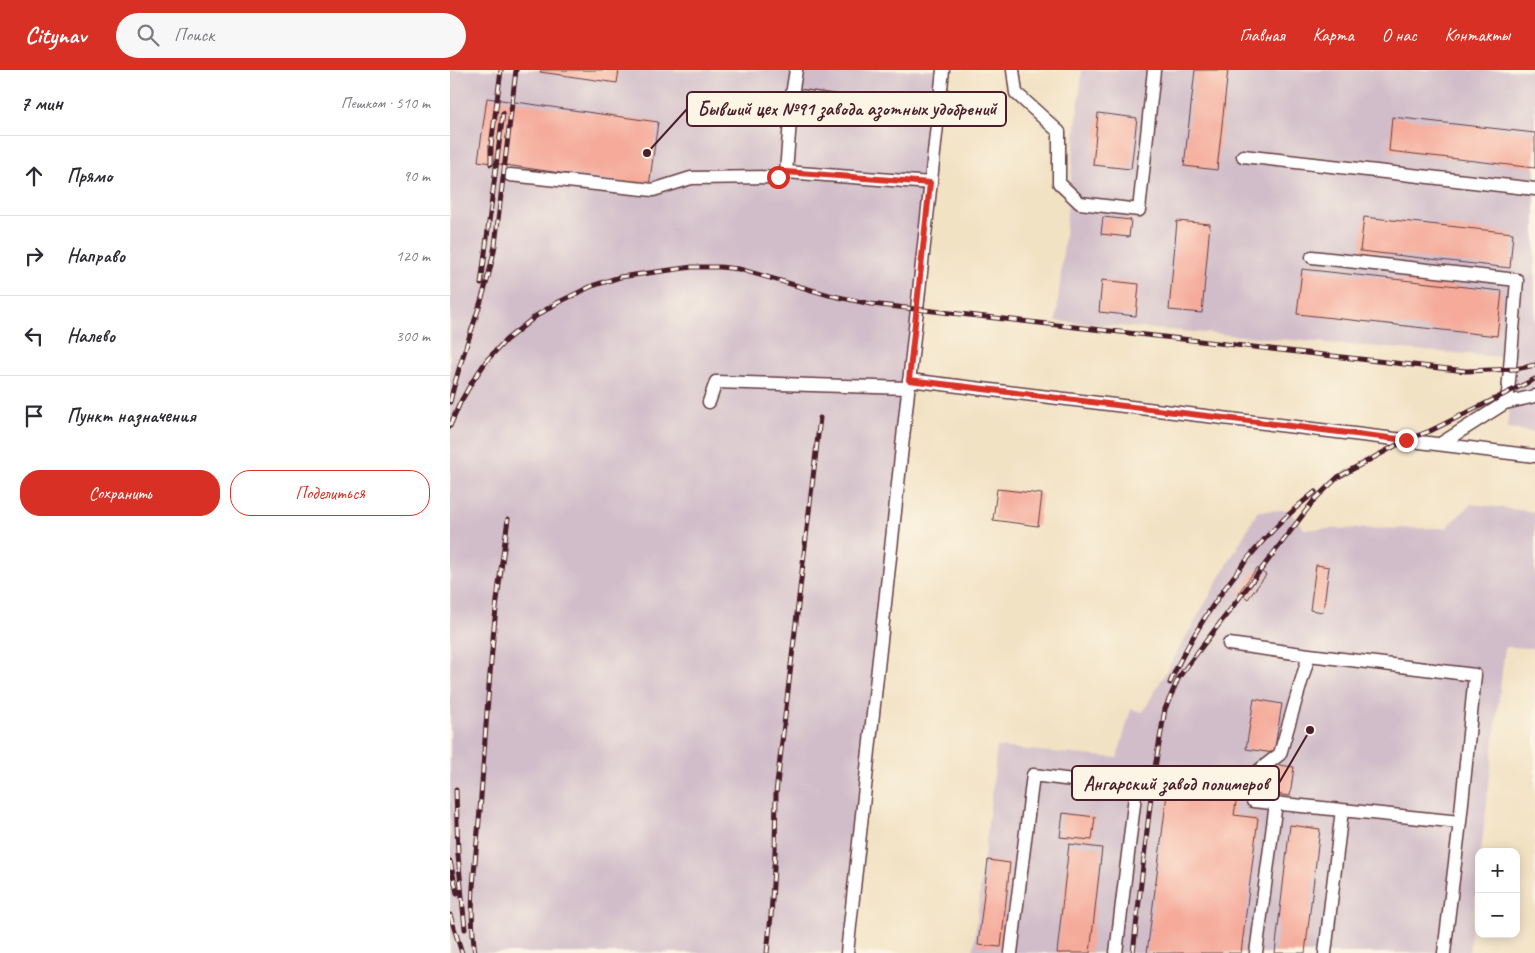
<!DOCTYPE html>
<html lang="ru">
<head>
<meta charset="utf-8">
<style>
	:root { --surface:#fff; --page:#f7f7f7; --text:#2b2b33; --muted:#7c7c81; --line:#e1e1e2; --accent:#d93025 }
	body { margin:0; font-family:Caveat,sans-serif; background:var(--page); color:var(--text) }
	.controls { position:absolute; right:15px; bottom:15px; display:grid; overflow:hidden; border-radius:10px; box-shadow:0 2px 12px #0003 }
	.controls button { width:45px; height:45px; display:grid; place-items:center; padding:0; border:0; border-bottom:1px solid var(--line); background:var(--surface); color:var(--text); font:25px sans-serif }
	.stop { position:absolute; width:15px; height:15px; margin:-11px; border:4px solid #d93025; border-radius:50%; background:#fff }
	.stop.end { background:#d93025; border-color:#fff; box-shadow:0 1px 5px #0008 }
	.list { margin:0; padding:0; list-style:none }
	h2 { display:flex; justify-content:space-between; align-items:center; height:65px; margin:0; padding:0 20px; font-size:21px }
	h2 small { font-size:16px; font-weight:400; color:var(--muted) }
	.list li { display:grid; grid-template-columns:32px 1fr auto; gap:15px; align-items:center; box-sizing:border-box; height:80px; padding:0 20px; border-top:1px solid var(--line) }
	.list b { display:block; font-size:19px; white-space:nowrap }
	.list em { font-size:16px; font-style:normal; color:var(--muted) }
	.actions { display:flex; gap:10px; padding:15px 20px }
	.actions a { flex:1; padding:11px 0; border:1px solid var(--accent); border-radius:20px; text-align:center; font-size:18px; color:var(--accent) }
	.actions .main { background:var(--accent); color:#fff }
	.icon { flex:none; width:28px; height:28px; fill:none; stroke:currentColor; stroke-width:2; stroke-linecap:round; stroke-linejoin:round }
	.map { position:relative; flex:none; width:1085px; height:883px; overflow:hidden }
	header { display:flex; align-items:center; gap:30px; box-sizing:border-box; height:70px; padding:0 25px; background:var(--accent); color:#fff }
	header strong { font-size:24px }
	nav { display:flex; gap:28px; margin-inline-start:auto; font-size:18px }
	.search { width:350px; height:45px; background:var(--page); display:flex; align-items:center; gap:12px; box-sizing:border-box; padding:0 18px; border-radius:28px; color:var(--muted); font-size:19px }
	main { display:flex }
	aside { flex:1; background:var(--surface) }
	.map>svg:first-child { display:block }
</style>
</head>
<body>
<header>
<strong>Citynav</strong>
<div class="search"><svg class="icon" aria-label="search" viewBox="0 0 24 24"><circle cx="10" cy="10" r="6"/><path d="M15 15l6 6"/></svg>Поиск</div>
<nav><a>Главная</a><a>Карта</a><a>О нас</a><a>Контакты</a></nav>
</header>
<main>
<aside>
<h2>7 мин<small>Пешком · 510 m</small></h2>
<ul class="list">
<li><svg class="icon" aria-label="ahead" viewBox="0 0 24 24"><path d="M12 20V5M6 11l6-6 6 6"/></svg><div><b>Прямо</b></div><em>90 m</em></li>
<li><svg class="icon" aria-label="right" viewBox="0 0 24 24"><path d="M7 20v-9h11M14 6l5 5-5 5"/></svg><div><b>Направо</b></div><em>120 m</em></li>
<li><svg class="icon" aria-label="left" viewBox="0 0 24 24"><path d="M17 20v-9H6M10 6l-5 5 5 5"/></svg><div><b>Налево</b></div><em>300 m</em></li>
<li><svg class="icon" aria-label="arrive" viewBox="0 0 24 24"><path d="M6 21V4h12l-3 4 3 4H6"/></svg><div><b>Пункт назначения</b></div></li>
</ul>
<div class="actions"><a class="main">Сохранить</a><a>Поделиться</a></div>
</aside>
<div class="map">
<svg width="1085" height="883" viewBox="0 0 1085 883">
	<rect width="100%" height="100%" fill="#fcf5e5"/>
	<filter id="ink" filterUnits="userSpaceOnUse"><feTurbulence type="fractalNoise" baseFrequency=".02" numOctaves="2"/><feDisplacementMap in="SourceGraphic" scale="10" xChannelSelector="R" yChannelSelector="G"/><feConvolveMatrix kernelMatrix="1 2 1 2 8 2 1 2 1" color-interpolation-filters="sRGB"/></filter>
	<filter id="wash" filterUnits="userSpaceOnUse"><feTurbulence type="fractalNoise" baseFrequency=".0096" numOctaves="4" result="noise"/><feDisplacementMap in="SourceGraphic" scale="20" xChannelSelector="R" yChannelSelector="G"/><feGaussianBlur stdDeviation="1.12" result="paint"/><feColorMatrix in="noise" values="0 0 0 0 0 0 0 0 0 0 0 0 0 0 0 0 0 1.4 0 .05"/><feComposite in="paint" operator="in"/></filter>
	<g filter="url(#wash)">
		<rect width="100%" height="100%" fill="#f2e2c4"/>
		<path fill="#d1bdc9" d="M0,0H492L397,883H0Z
			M632,0H1085V362L1057,359L1064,288L606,251Z
			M1021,434L1085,442V578L1055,577L1031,782H1029V798L1019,883H523L547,677L667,688L681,639L693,642L808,441L838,440L854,459L996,458Z"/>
		<g id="blocks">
			<path fill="#f5aa9a" d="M91,0H169L167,13L90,2Z
				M745,0H778L767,100L734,96Z
				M37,28L208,52L199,116L28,91Z
				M648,43L687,48L681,99L643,95Z
				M942,47L1085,63V98L939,81Z
				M653,147L681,150L679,167L651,164Z
				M914,147L1063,163L1060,198L910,181Z
				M727,151L760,154L752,243L719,240Z
				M852,199L1052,221L1047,266L847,244Z
				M652,210L689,214L686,246L649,242Z
				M547,419L592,424L588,456L543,450Z
				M866,495L879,497L873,542L860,540Z
				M807,498L816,505L798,529L789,522Z
				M804,629L832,634L824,683L796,679Z
				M821,694L844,697L840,726L818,723Z
				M718,716L787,725L784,745L808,748L791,883H697Z
				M613,743L645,747L642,770L610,767Z
				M840,755L870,759L855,883H825Z
				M619,774L652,778L640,883H607Z
				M538,790L560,793L551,877L528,875Z"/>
		</g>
	</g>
	<g filter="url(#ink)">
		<use href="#blocks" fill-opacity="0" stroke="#633c42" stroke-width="1"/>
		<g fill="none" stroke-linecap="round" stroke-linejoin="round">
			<g stroke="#633c42" stroke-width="15">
				<path id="minor" d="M563,0L566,23L609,62V113L630,133L689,140L704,0
					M342,25L346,0
					M793,86L1085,119
					M60,105L203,120L241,108L328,107L336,102
					M481,113L336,102L342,25L488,46
					M862,187L1067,210L1058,323L1055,333
					M459,310L1085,386
					M259,332L266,312L458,318
					M990,374L1055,333L1085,326
					M779,574L859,585L1025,605L1010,752L994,883
					M803,705L830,684L859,585
					M397,883L493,0
					M561,883L583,705L686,718
					M666,883L686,718L703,709L803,705V731L1010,752
					M806,883L826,733
					M875,883L892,740"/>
			</g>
			<use href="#minor" stroke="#fff" stroke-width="12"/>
			<g stroke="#4a1f2b" stroke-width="5">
				<path id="rail" d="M41,94V76L51,0
					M31,214L53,43
					M0,332C12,279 36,229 45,175L66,0
					M0,356L10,333L22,312L37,290L56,270L86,246L107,233L142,216L170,207L242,197H270L289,199L379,225L421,234L1016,301L1066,299L1085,295
					M720,613C729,590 741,570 754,549C785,501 820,457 865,422
					M6,720L8,785L15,859
					M0,791L7,823
					M0,845L12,883
					M25,883C18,835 26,788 30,740C34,687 37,634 42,581C45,537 52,493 58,449
					M317,883L321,846L325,782L326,723L370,348
					M683,883L703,709L715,639L729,607L747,583L865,429L888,407L956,370L980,361L1085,309"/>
			</g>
			<use href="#rail" stroke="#fcf5e5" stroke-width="3" stroke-dasharray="9" stroke-linecap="butt"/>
		</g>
	</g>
	<g fill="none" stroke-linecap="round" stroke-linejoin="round" filter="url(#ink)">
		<path stroke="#d93025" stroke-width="6" d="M328,107L336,102L480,113L459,310L956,370"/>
	</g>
	<path fill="none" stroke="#4a1f2b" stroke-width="2" d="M197 83L237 39M860 660L829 713"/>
	<g fill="#4a1f2b" stroke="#fcf5e5" stroke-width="2">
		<circle cx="197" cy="83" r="5"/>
		<circle cx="860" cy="660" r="5"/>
	</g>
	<g fill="#fcf5e5" stroke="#4a1f2b" stroke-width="2">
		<rect x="237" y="22" width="319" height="34" rx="5"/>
		<rect x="622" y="696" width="207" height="34" rx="5"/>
	</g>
	<g font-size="19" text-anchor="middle" font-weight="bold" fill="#4a1f2b">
		<text x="397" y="45">Бывший цех №91 завода азотных удобрений</text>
		<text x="726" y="720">Ангарский завод полимеров</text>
	</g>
</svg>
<div class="controls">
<button>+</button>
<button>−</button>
</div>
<div class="stop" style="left:328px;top:107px"></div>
<div class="stop end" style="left:956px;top:370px"></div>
</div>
</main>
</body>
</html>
